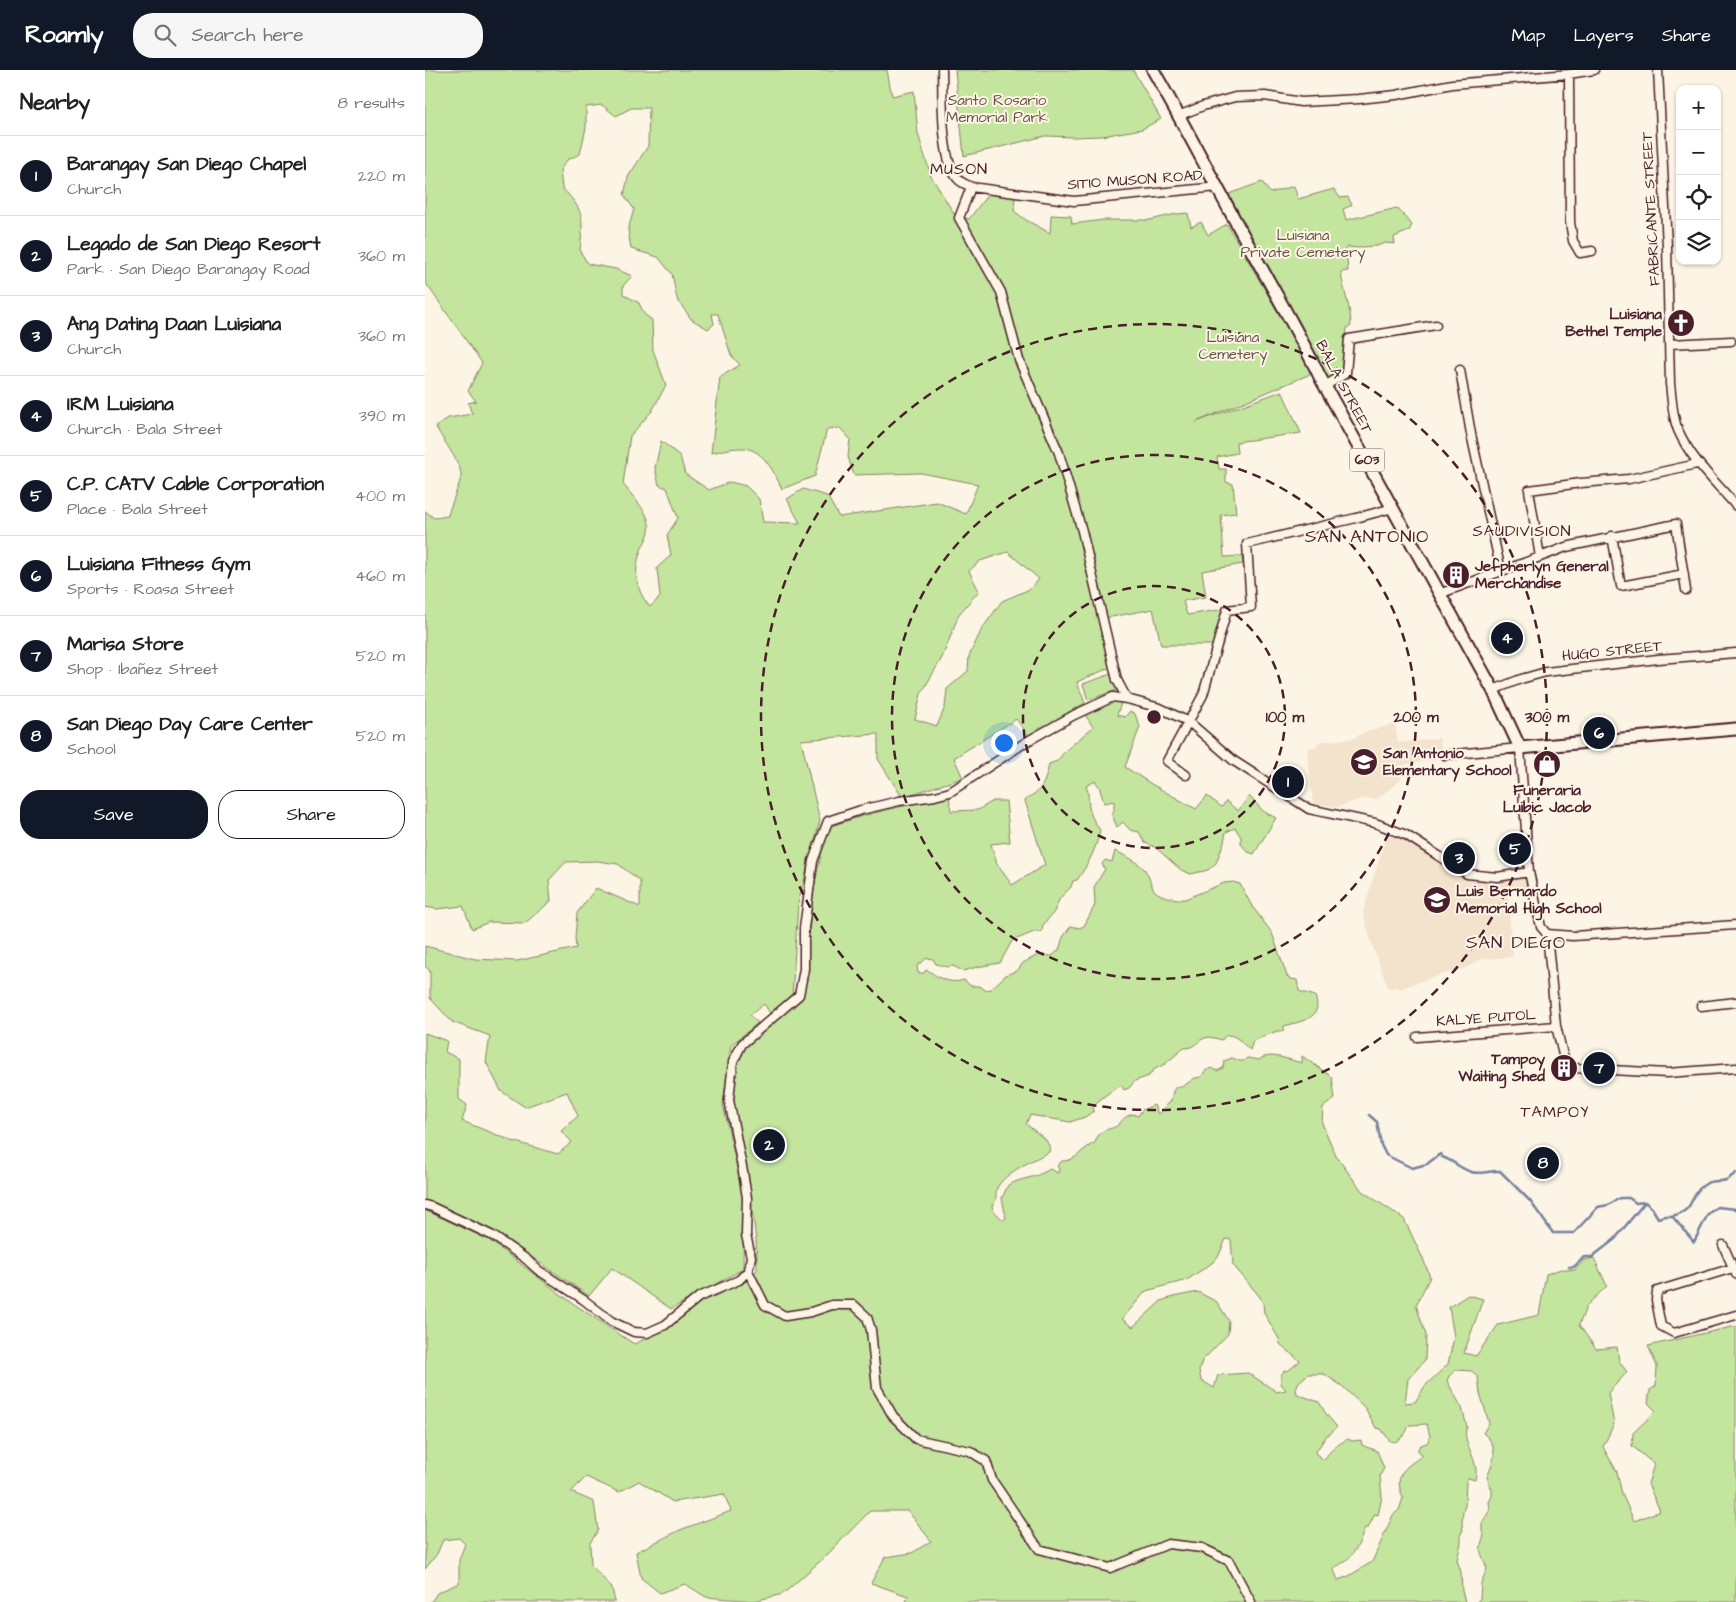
<!DOCTYPE html>
<html lang="en">
<head>
<meta charset="utf-8">
<style>
	:root { --surface:#fff; --page:#f6f6f6; --text:#202124; --muted:#757577; --line:#e0e0e0; --accent:#111827 }
	body { margin:0; font-family:"Architects Daughter",sans-serif; background:var(--page); color:var(--text) }
	.controls { position:absolute; right:15px; top:15px; display:grid; overflow:hidden; border-radius:10px; box-shadow:0 1px 4px #0004 }
	.controls button { width:45px; height:45px; display:grid; place-items:center; padding:0; border:0; border-bottom:1px solid var(--line); background:var(--surface); color:var(--text); font:25px sans-serif }
	.you { position:absolute; left:578px; top:672px; width:18px; height:18px; margin:-12px; border:4px solid #fff; border-radius:50%; background:#1a73e8; box-shadow:0 0 0 8px #1a73e833 }
	.badge { display:grid; place-items:center; width:32px; height:32px; border-radius:50%; background:var(--accent); color:#fff; font-size:16px; font-weight:700 }
	.pin { position:absolute; translate:-50% -50%; border:2px solid #fff; box-shadow:0 1px 5px #0006 }
	.list { margin:0; padding:0; list-style:none }
	h2 { display:flex; justify-content:space-between; align-items:center; height:65px; margin:0; padding:0 20px; font-size:21px }
	h2 small { font-size:16px; font-weight:400; color:var(--muted) }
	.list li { display:grid; grid-template-columns:32px 1fr auto; gap:15px; align-items:center; box-sizing:border-box; height:80px; padding:0 20px; border-top:1px solid var(--line) }
	.list b { display:block; font-size:19px; white-space:nowrap }
	.list p { margin:0; font-size:16px; white-space:nowrap; color:var(--muted) }
	.list em { font-size:16px; font-style:normal; color:var(--muted) }
	.actions { display:flex; gap:10px; padding:15px 20px }
	.actions a { flex:1; padding:11px 0; border:1px solid var(--accent); border-radius:20px; text-align:center; font-size:18px; color:var(--accent) }
	.actions .main { background:var(--accent); color:#fff }
	.icon { flex:none; width:28px; height:28px; fill:none; stroke:currentColor; stroke-width:2; stroke-linecap:round; stroke-linejoin:round }
	.map { position:relative; flex:none; width:1311px; height:1532px; overflow:hidden }
	header { display:flex; align-items:center; gap:30px; box-sizing:border-box; height:70px; padding:0 25px; background:var(--accent); color:#fff }
	header strong { font-size:24px }
	nav { display:flex; gap:28px; margin-inline-start:auto; font-size:18px }
	.search { width:350px; height:45px; background:var(--page); display:flex; align-items:center; gap:12px; box-sizing:border-box; padding:0 18px; border-radius:20px; color:var(--muted); font-size:19px }
	main { display:flex }
	aside { flex:1; background:var(--surface) }
	.map>svg:first-child { display:block }
</style>
</head>
<body>
<header>
<strong>Roamly</strong>
<div class="search"><svg class="icon" aria-label="search" viewBox="0 0 24 24"><circle cx="10" cy="10" r="6"/><path d="M15 15l6 6"/></svg>Search here</div>
<nav><a>Map</a><a>Layers</a><a>Share</a></nav>
</header>
<main>
<aside>
<h2>Nearby<small>8 results</small></h2>
<ul class="list">
<li><span class="badge">1</span><div><b>Barangay San Diego Chapel</b><p>Church</p></div><em>220 m</em></li>
<li><span class="badge">2</span><div><b>Legado de San Diego Resort</b><p>Park · San Diego Barangay Road</p></div><em>360 m</em></li>
<li><span class="badge">3</span><div><b>Ang Dating Daan Luisiana</b><p>Church</p></div><em>360 m</em></li>
<li><span class="badge">4</span><div><b>IRM Luisiana</b><p>Church · Bala Street</p></div><em>390 m</em></li>
<li><span class="badge">5</span><div><b>C.P. CATV Cable Corporation</b><p>Place · Bala Street</p></div><em>400 m</em></li>
<li><span class="badge">6</span><div><b>Luisiana Fitness Gym</b><p>Sports · Roasa Street</p></div><em>460 m</em></li>
<li><span class="badge">7</span><div><b>Marisa Store</b><p>Shop · Ibañez Street</p></div><em>520 m</em></li>
<li><span class="badge">8</span><div><b>San Diego Day Care Center</b><p>School</p></div><em>520 m</em></li>
</ul>
<div class="actions"><a class="main">Save</a><a>Share</a></div>
</aside>
<div class="map">
<svg width="1311" height="1532" viewBox="0 0 1311 1532">
	<rect width="100%" height="100%" fill="#fcf5e5"/>
	<filter id="ink" filterUnits="userSpaceOnUse"><feTurbulence type="fractalNoise" baseFrequency=".02" numOctaves="2"/><feDisplacementMap in="SourceGraphic" scale="10" xChannelSelector="R" yChannelSelector="G"/><feConvolveMatrix kernelMatrix="1 2 1 2 8 2 1 2 1" color-interpolation-filters="sRGB"/></filter>
	<g filter="url(#ink)">
		<path fill="#f3e2cc" d="M970,654L973,673L1014,668L1017,680V688L975,696L976,710L952,729H936L913,737L888,733L882,678L891,677L893,672L930,668L939,662Z
			M963,760L986,770L1041,806L1102,804L1103,816L1082,819L1088,887L1056,889L1041,898L1005,908L975,919L972,917L963,918L945,869L938,842Z"/>
		<path fill="#c3e59e" stroke="#868264" fill-rule="evenodd" d="M0,0H462L467,26L489,21L493,64L506,106L530,145L544,149L563,124L590,127L589,141L601,150L625,163L626,145L646,146L647,154L678,150H725L751,144L763,143L766,157L776,152L783,165L802,154L888,303L771,352L857,321L876,363L811,372L812,383L792,387L794,399H801V412L808,414L811,443L796,445L799,487L817,486L818,494L777,501L781,527L758,531L762,545L800,539L790,575H736L728,539L676,549L686,597L652,612L660,633L604,666L591,649L529,688L538,708L477,727L453,689V664L376,670L395,751L373,834L367,927L345,943L339,934L325,945L333,953L306,975L298,1034L319,1130L318,1199L246,1239L187,1198L164,1226L64,1158L8,1132L0,1131V963L22,971L20,982L34,989V1029L42,1035L37,1051L87,1071L133,1084L147,1072L136,1061L153,1046L142,1022L100,1037L76,1021L61,992L65,966L27,952L5,928V901L0,896V876L50,889L92,891L151,878L150,868L152,843L171,818L215,837V811L193,794L172,791L141,792L124,810L126,831L100,853L64,852L47,859L38,836L12,839L0,837V441L9,448L23,446C25,435 36,413 36,405C36,393 17,369 11,357L23,348L47,344L43,333L51,331L43,321L57,293L0,212ZM177,35L191,46L206,38H224L223,76L203,107L199,125L209,139L203,160L206,179L233,187L247,204L252,229L266,249L283,259L289,254L287,244H293L306,285L315,295L295,307L286,383C295,381 305,378 314,378C337,376 349,402 357,419L390,406L402,359L415,358L425,369L423,387L429,405L496,403L553,414L541,444L512,432L414,447L402,426L378,419L362,429L375,453L338,452L334,429L321,416L305,412L284,420L260,404L255,386L236,371L230,398L234,415L242,418L253,448L242,465L246,485L232,498L235,527L225,537C210,520 208,499 217,478C222,467 227,462 223,449C220,439 204,422 198,414L205,366L227,341L241,315L228,280L227,250L219,244L214,233L198,224V216L207,206L191,199L163,194L155,181C158,149 161,142 137,118L135,100L142,90L155,84L161,58V37ZM583,482L614,509L605,519L577,531L557,559L544,586L543,601L522,619L520,637L512,656L490,649L496,624L518,586L534,544L554,521L544,501L555,491Z
			M530,0H708L736,49L717,59L677,66L649,67L620,66L539,86Z
			M837,112L845,123L869,116L873,129L909,119L915,128L923,127L927,135L918,139L921,150L972,138L987,155L984,161L969,167L970,174L960,173L952,176L937,177L933,178L921,177L923,201L916,202C918,221 926,237 926,256L922,258L918,301L903,310L801,125Z
			M686,604L692,620L663,630L658,614Z
			M687,629L697,630L692,645L700,647L705,641L710,644L715,657L700,697L728,715L771,739L782,726L797,737L801,731L813,741L824,726L838,741L851,748L829,784L823,782L816,774V767L810,758L801,762L799,772L791,793L783,800L766,804L756,800L730,777L720,773L714,762L705,760L698,752L692,757L687,745L689,740V731L679,733L674,716L670,711L661,716C664,723 663,729 664,737C665,745 670,753 675,760C672,777 663,795 652,810L648,811L646,817L635,828L629,842L618,855L617,862H609L587,871L575,893C562,895 550,897 538,901L528,896L522,897L511,894L508,889L502,888L492,896L493,903H499L501,900C507,902 508,904 513,907C520,911 531,913 539,910L546,916H555L560,920L566,919L581,905L593,900L598,893L611,886L618,885L627,886L634,880L638,867L646,856L654,858L659,856L670,835L669,817L680,799L677,794L680,790L687,792L690,781C701,786 712,791 720,800C725,806 725,816 730,821C736,827 753,830 760,829L799,813L808,812L815,814L827,836L847,863L862,906L866,909L872,910L874,921L890,926C899,950 875,951 859,956L858,961H852L828,971L825,980C816,973 813,965 801,965L797,970C792,969 786,966 780,968C771,971 771,978 759,978L740,994L728,1000L724,1006L710,1011L704,1018L699,1020L696,1015C686,1022 675,1027 668,1038L669,1041L660,1047L645,1052L605,1045L601,1054L621,1070L625,1078L624,1082C609,1090 580,1102 572,1118C569,1126 574,1129 567,1136L568,1140L578,1150L581,1148L577,1128L583,1115C599,1107 609,1109 625,1099L633,1103L634,1099L632,1096L637,1091C651,1092 658,1077 670,1073C676,1054 686,1063 695,1053C699,1048 701,1046 708,1044L713,1046L717,1040L729,1035L733,1044L746,1031L748,1021L751,1017H757L770,1008L776,1007L780,1001L787,998L792,1001L798,998L799,991L807,988C814,990 816,994 822,988L834,990C844,981 864,990 877,993V986L907,1007L910,1029L898,1037L897,1053L911,1086L937,1121L979,1149L999,1191L1005,1207L991,1235L1001,1265L1000,1290L983,1309L980,1333L990,1332L1000,1316L1023,1294L1029,1267L1024,1237L1043,1225L1058,1229L1039,1283L1051,1286L1073,1255L1114,1245L1121,1204L1136,1199L1150,1200L1159,1190L1169,1188L1182,1216L1162,1235L1154,1255L1171,1279L1192,1277L1194,1291L1202,1302L1183,1323L1189,1354L1178,1377L1192,1402L1197,1424L1209,1451L1235,1441L1223,1414L1229,1394L1207,1376L1208,1363L1231,1341L1223,1333L1225,1320L1231,1316L1232,1296L1223,1276L1311,1256V1532H1051L1055,1529L1056,1513L1062,1499C1057,1482 1052,1484 1059,1465L1057,1461V1453L1065,1440L1064,1432L1067,1426V1420L1062,1407C1070,1389 1074,1376 1058,1363L1064,1353L1055,1323L1053,1307L1047,1301L1031,1300L1024,1306L1022,1311L1037,1338L1042,1357C1035,1372 1056,1390 1050,1410L1043,1408L1041,1411L1040,1436L1038,1441L1037,1454L1038,1461L1036,1462V1473L1032,1490L1036,1502L1037,1521L1040,1532H481L483,1526L446,1513L460,1487L487,1483L506,1471L483,1441H445L401,1486L358,1524L329,1531L281,1527L260,1514L235,1523L216,1508L211,1482L255,1460L306,1441L299,1424L248,1432L214,1411L194,1422L161,1407L146,1422L169,1432L173,1460L165,1473L166,1495L187,1518L190,1532H6L12,1523L34,1513V1490L40,1474L34,1468L18,1470L12,1484L0,1499V1140L64,1170L146,1232L209,1274L245,1257L274,1233L296,1221L322,1211L332,1200C333,1160 323,1120 316,1080C312,1061 307,1040 308,1020C308,980 326,970 354,947C359,942 368,937 370,932C384,903 382,873 386,842C389,813 395,785 404,757C443,742 483,736 524,725L526,741L553,740L568,731H581L585,772L566,774L572,794L587,815L620,795L600,731C604,726 608,725 613,721C620,714 622,703 624,694L632,691L641,680L668,657L659,643ZM801,1169L806,1170L808,1195L835,1227L838,1233L839,1243L854,1269L855,1274L875,1291L864,1300L859,1301L856,1305V1314L861,1320L852,1322L823,1303L793,1305L789,1318L776,1310L774,1300L777,1291L803,1264L804,1251L792,1232L773,1222L748,1227L736,1231L708,1257L697,1249L721,1221L762,1210L787,1193L794,1185ZM883,1304H899L917,1316L940,1338L951,1358L956,1359L965,1371L970,1372C976,1369 982,1363 983,1357L985,1355L1002,1354L1005,1367L1002,1373L996,1375L993,1378V1381L998,1385C979,1399 968,1403 978,1428L974,1440L968,1445L947,1492L922,1507L913,1510L908,1498C927,1490 933,1478 940,1458H943L950,1444L953,1445L957,1427L955,1406L959,1398L952,1381C947,1378 942,1378 937,1375L936,1370L927,1371L923,1369C913,1374 905,1380 899,1390L890,1383L902,1365L905,1364L912,1357L901,1344L894,1332L872,1324L871,1319L873,1313Z"/>
		<g fill="none" stroke-linecap="round" stroke-linejoin="round">
			<path stroke="#75819f" stroke-width="2.5" d="M944,1045L952,1052L956,1075L961,1085L987,1098L1002,1094L1015,1084L1017,1087C1027,1090 1036,1099 1046,1102C1055,1105 1066,1100 1075,1101L1105,1131L1128,1163H1149L1173,1137L1183,1135L1195,1128H1204L1211,1133L1220,1132
				M1247,1146C1274,1139 1261,1125 1282,1113C1288,1110 1296,1112 1301,1110C1305,1108 1308,1105 1311,1103
				M1144,1197H1149L1159,1187H1167L1190,1169L1220,1132L1227,1138L1233,1148L1240,1146H1247L1269,1172L1283,1144L1292,1137L1311,1139"/>
			<g stroke="#4a1f2b" stroke-width="11">
				<path id="street" d="M517,0C518,27 515,90 533,109C536,113 543,115 546,117L649,131L793,117
					M1233,0L1242,176L1245,314C1247,329 1247,346 1253,360C1266,390 1290,411 1311,436
					M1144,4L1145,152L1148,171L1155,183L1167,181
					M753,46L778,36L810,27L840,26L876,32L934,29L971,25L1027,14L1144,4L1169,0
					M546,117L534,148L576,222L594,290L634,383L657,461L692,610L702,629
					M1245,274L1306,271
					M1035,300L1046,364L1076,501
					M900,316L921,303L924,269L1011,255
					M1187,466L1196,516L1259,504
					M1115,487L1141,477L1251,454L1261,520
					M1014,524L1115,487L1104,420L1156,413L1204,409L1272,394
					M1068,620L1096,609L1121,602L1233,589L1311,583
					M1019,685L1095,678L1104,802L1116,857L1122,864L1131,956L1138,985L1141,992L1149,998L1242,1003L1311,998
					M761,705L742,691L778,625L802,540L826,537L822,474L931,448L968,438
					M1122,864L1148,866L1311,855
					M1276,936L1311,932
					M992,967L1131,956
					M0,1135L7,1137L68,1166L101,1189L113,1200L159,1230L186,1251L209,1262L222,1263L240,1255L274,1227L314,1210L323,1201L326,1187L321,1165L322,1128L318,1102L304,1030L308,992L317,974L374,925L379,899V858L388,791L403,751L436,740L474,731L510,726L525,722L601,672L649,645L688,627L702,629L735,638L764,652L809,691L884,739L950,753L981,765L1042,804L1072,807L1104,802
					M1298,1175L1311,1204
					M1308,1198L1232,1221L1231,1230L1236,1256L1249,1263L1311,1245
					M323,1201L340,1235L360,1246L386,1242L407,1235H429L442,1247L446,1260L452,1318L468,1346L491,1369L545,1381L561,1391L567,1410L614,1479L685,1498L743,1474L777,1478L804,1491L826,1532"/>
			</g>
			<g stroke="#4a1f2b" stroke-width="15">
				<path id="primary" d="M728,0C755,47 780,95 806,143C836,199 868,251 895,307L1068,620L1095,678L1311,659"/>
			</g>
			<use href="#street" stroke="#fcf5e5" stroke-width="8"/>
			<use href="#primary" stroke="#fcf5e5" stroke-width="11"/>
		</g>
	</g>
	<g fill="none" stroke="#4a1f2b" stroke-width="2.5" stroke-dasharray="9 6">
		<circle cx="729" cy="647" r="131"/>
		<circle cx="729" cy="647" r="262"/>
		<circle cx="729" cy="647" r="393"/>
	</g>
	<defs>
		<g id="church-disc" transform="scale(1.4375)"><circle r="9.5" fill="#4a1f2b" stroke="#fcf5e5"/><path d="M-1.2-6h2.4v3.5h3.3v2.4h-3.3V6h-2.4V-.1h-3.3v-2.4h3.3Z" fill="#fff"/></g>
		<g id="building-disc" transform="scale(1.4375)"><circle r="9.5" fill="#4a1f2b" stroke="#fcf5e5"/><path d="M-4-6H4V6H1V3H-1V6H-4ZM-2.5-4.3h1.7v1.8h-1.7ZM.8-4.3h1.7v1.8H.8ZM-2.5-1h1.7V.8h-1.7ZM.8-1h1.7V.8H.8Z" fill="#fff"/></g>
		<g id="school-disc" transform="scale(1.4375)"><circle r="9.5" fill="#4a1f2b" stroke="#fcf5e5"/><path d="M0-5L7-2L0 1L-7-2ZM-4 1L0 2.5L4 1V4Q0 6-4 4Z" fill="#fff"/></g>
		<g id="shop-disc" transform="scale(1.4375)"><circle r="9.5" fill="#4a1f2b" stroke="#fcf5e5"/><path d="M-5-2.5h2.3a2.7 3.5 0 0 1 5.4 0H5L5.5 6h-11ZM-1.5-2.5h3a1.5 2.3 0 0 0-3 0Z" fill="#fff"/></g>
	</defs>
	<g fill-rule="evenodd">
		<use href="#church-disc" x="1256" y="253"/>
		<use href="#building-disc" x="1031" y="505"/>
		<use href="#school-disc" x="939" y="692"/>
		<use href="#shop-disc" x="1122" y="694"/>
		<use href="#school-disc" x="1012" y="830"/>
		<use href="#building-disc" x="1139" y="998"/>
	</g>
	<g text-anchor="middle" dominant-baseline="central" stroke-width="4" stroke-linejoin="round" paint-order="stroke">
		<rect fill="#fcf5e5" stroke="#7f5f63" stroke-width="1" x="924.5" y="378.5" width="35" height="23" rx="4"/>
		<g font-size="14" font-weight="bold" fill="#4a1f2b">
			<text x="942" y="390">603</text>
		</g>
		<g font-size="15" fill="#685048" stroke="#fcf5e5">
			<text x="572" y="30">Santo Rosario<tspan x="572" dy="17">Memorial Park</tspan></text>
			<text x="878" y="165">Luisiana<tspan x="878" dy="17">Private Cemetery</tspan></text>
			<text x="808" y="267">Luisiana<tspan x="808" dy="17">Cemetery</tspan></text>
		</g>
		<g font-size="15" fill="#4a1f2b" stroke="#fcf5e5">
			<text transform="translate(710 110) rotate(-4)">SITIO MUSON ROAD</text>
			<text transform="translate(1226 139) rotate(-93)">FABRICANTE STREET</text>
			<text transform="translate(919 317) rotate(62)">BALA STREET</text>
			<text transform="translate(1187 581) rotate(-6)">HUGO STREET</text>
			<text transform="translate(1061 948) rotate(-4)">KALYE PUTOL</text>
		</g>
		<g font-size="15" font-weight="bold" fill="#4a1f2b" stroke="#fcf5e5" text-anchor="start">
			<text x="1237" y="244" text-anchor="end">Luisiana<tspan x="1237" dy="17">Bethel Temple</tspan></text>
			<text x="1050" y="496">Jefpherlyn General<tspan x="1050" dy="17">Merchandise</tspan></text>
			<text x="958" y="683">San Antonio<tspan x="958" dy="17">Elementary School</tspan></text>
			<text x="1122" y="720" text-anchor="middle">Funeraria<tspan x="1122" dy="17">Luibic Jacob</tspan></text>
			<text x="1031" y="821">Luis Bernardo<tspan x="1031" dy="17">Memorial High School</tspan></text>
			<text x="1120" y="989" text-anchor="end">Tampoy<tspan x="1120" dy="17">Waiting Shed</tspan></text>
		</g>
		<g font-size="16" letter-spacing="1" fill="#4a1f2b" stroke="#fcf5e5">
			<text x="534" y="99">MUSON</text>
			<text x="1097" y="461">SAUDIVISION</text>
			<text x="1130" y="1042">TAMPOY</text>
		</g>
		<g font-size="18" letter-spacing="1" fill="#4a1f2b" stroke="#fcf5e5">
			<text x="942" y="466">SAN ANTONIO</text>
			<text x="1091" y="872">SAN DIEGO</text>
		</g>
	</g>
	<circle cx="729" cy="647" r="8" fill="#4a1f2b" stroke="#fcf5e5" stroke-width="2.5"/>
	<g font-size="15" text-anchor="middle" font-weight="bold" fill="#4a1f2b" stroke="#fcf5e5" stroke-width="4" stroke-linejoin="round" paint-order="stroke">
		<text x="860" y="652">100 m</text>
		<text x="991" y="652">200 m</text>
		<text x="1122" y="652">300 m</text>
	</g>
</svg>
<div class="controls">
<button>+</button>
<button>−</button>
<button><svg class="icon" aria-label="locate" viewBox="0 0 24 24"><circle cx="12" cy="12" r="6"/><path d="M12 2v4M12 18v4M2 12h4M18 12h4"/></svg></button>
<button><svg class="icon" aria-label="layers" viewBox="0 0 24 24"><path d="M12 4l9 5-9 5-9-5zM3 14l9 5 9-5"/></svg></button>
</div>
<div class="you"></div>
<div class="pin badge" style="left:863px;top:712px">1</div>
<div class="pin badge" style="left:344px;top:1075px">2</div>
<div class="pin badge" style="left:1034px;top:788px">3</div>
<div class="pin badge" style="left:1082px;top:568px">4</div>
<div class="pin badge" style="left:1090px;top:779px">5</div>
<div class="pin badge" style="left:1174px;top:663px">6</div>
<div class="pin badge" style="left:1174px;top:998px">7</div>
<div class="pin badge" style="left:1118px;top:1093px">8</div>
</div>
</main>
</body>
</html>
